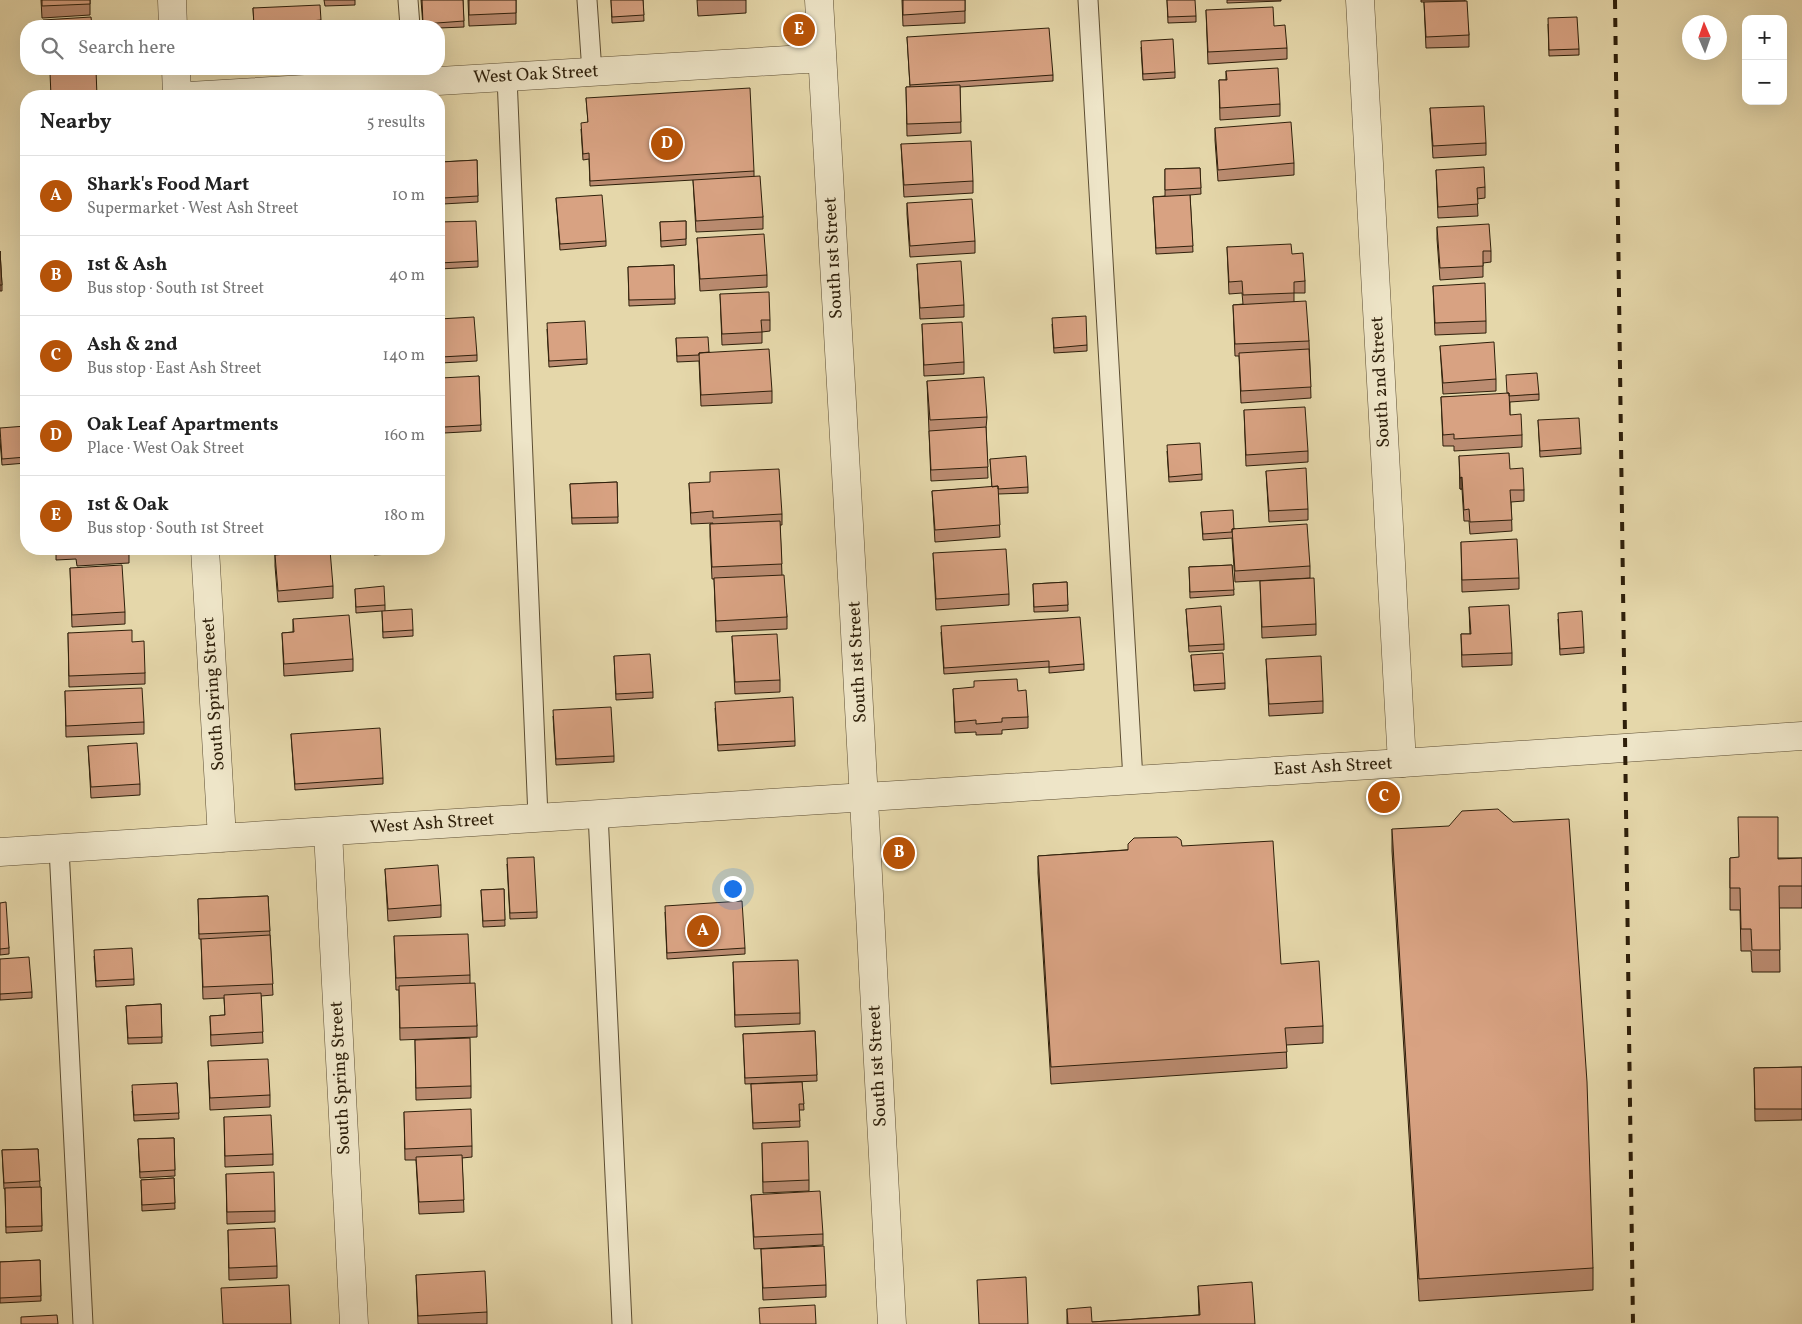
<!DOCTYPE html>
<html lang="en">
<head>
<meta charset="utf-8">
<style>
	:root { --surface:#fff; --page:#f2f2f2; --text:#222; --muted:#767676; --line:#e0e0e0; --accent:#b45309 }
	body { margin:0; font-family:Vollkorn,serif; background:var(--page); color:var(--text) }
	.controls { position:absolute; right:15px; top:15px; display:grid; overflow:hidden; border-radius:10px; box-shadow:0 5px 20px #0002 }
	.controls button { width:45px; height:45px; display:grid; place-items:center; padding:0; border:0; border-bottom:1px solid var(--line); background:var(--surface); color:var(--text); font:25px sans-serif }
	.compass { position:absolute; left:1682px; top:15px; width:45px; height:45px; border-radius:50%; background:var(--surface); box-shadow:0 5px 20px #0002; rotate:358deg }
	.you { position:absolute; left:732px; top:888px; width:18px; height:18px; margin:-12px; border:4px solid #fff; border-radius:50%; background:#1a73e8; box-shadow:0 0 0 8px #1a73e833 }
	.badge { display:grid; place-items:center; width:32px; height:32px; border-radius:50%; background:var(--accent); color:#fff; font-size:16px; font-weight:700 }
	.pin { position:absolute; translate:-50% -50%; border:2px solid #fff; box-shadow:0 1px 5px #0006 }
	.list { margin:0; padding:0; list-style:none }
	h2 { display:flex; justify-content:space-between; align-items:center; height:65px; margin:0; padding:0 20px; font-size:21px }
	h2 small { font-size:16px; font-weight:400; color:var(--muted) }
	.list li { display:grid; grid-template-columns:32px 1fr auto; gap:15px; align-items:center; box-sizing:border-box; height:80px; padding:0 20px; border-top:1px solid var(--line) }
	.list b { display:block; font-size:19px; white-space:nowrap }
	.list p { margin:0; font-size:16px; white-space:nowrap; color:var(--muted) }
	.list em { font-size:16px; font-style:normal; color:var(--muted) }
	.icon { flex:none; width:28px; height:28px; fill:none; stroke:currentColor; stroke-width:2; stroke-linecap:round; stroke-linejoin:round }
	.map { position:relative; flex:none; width:1802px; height:1324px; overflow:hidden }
	.search { position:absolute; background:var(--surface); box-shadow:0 5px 20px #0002; left:20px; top:20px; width:425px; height:55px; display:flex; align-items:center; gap:12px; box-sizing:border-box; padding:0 18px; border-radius:20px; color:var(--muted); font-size:19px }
	.panel { position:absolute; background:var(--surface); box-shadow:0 5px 20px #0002; left:20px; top:90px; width:425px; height:465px; border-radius:20px }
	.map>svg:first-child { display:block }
</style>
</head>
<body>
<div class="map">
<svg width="1802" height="1324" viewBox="0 0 1802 1324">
	<rect width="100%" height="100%" fill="#e5d7aa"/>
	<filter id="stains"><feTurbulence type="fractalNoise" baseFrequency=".004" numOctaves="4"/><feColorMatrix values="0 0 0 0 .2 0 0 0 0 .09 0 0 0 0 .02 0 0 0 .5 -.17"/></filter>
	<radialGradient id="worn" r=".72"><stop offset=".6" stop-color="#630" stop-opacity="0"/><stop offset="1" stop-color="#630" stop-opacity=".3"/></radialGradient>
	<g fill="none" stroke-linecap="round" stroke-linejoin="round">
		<g stroke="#5c4d32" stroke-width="21">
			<path id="service" d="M408,0L410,26
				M587,0L592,72
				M1088,0L1133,780
				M507,77L538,817
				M598,813L622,1324
				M59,848L83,1324"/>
		</g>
		<g stroke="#5c4d32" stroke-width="29">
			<path id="minor" d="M819,0C846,441 868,883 892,1324
				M1360,0L1402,763
				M189,96L822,58
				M328,832L354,1324"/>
		</g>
		<g stroke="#5c4d32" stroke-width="29">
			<path id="tertiary" d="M172,0L173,26
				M176,69L177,96
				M205,549L222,838
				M0,852L1402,763L1802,736"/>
		</g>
		<use href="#service" stroke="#eee5c8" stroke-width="19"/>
		<use href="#minor" stroke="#eee5c8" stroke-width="28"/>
		<use href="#tertiary" stroke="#eee5c8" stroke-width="28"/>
		<path stroke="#2e1f0a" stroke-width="4" stroke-dasharray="9 9" stroke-linecap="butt" d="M1615,0L1633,1324"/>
	</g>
	<path fill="#ba8b70" stroke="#2e1f0a" d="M41,0H90V15L42,18Z
		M324,0H355V5L325,6Z
		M421,0H463L464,27L439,28V26H423Z
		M468,0H516V24L469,26Z
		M611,0H643L644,21L612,23Z
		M697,0H746V13L698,16Z
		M902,0H965V23L903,26Z
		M1167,0L1196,16V22L1168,23Z
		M1227,0H1281V1L1227,3Z
		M1421,0H1465L1469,35V47L1426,48L1424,2H1421Z
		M253,8L321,20V26H254Z
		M1206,10L1287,48V59L1208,64Z
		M1548,24L1579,49V55L1549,56Z
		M907,37L1053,75V81L960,87L961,133L907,136L906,87H910Z
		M1141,47L1175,72V78L1143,80Z
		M45,69H67L45,70Z
		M1226,71L1280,104V116L1220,120L1219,80H1226Z
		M586,98L754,171V176L763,217V229L696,232L693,180L590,186L589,159L583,160L581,129L588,122Z
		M1430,108L1486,143V155L1433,158Z
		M1215,128L1294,163V175L1218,181L1215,140Z
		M901,144L973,181V193L904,197Z
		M477,160L478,202L443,204L441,162Z
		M1200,168L1201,194L1190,195L1193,252L1156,254L1153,197L1165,196V169Z
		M1436,170L1485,187V198L1477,199L1478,216L1438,218Z
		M556,198L606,241V246L560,250Z
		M907,203L975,241V253L910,257L907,214Z
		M686,221V245L661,247L660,222Z
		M439,222L478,261V267L439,269Z
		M1437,227L1491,251V262L1483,263V277L1440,280L1437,239Z
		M697,238L767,275V287L700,291Z
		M1227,247L1292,254L1305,281V293H1294V301L1309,341L1311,398L1241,403L1239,356H1235L1233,305L1243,304L1242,293L1229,294Z
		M0,251L2,285V291H0Z
		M917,264L964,305V317L920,319Z
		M674,265L675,304L629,306L628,267Z
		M1433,286L1486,321V333L1435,335Z
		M720,294L770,320V331L762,332V343L722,345Z
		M439,319L477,355V361L441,363Z
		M922,324L964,362V374L924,376Z
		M1052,324L1087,345V351L1054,353Z
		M547,329L587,359V364L549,367Z
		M676,338L709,352L772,391V403L701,406L699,361L677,362Z
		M1440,346L1496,379V391L1443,394Z
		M479,376L481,431L444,433L441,384Z
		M927,381L987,417L986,428L988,478L931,481Z
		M1539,394V400L1510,402V415L1522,435V447L1454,451V446H1443L1441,397Z
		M1244,410L1308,451V462L1246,466Z
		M1538,420L1581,448V454L1540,457Z
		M26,426V463L2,465L0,440Z
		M1167,451L1202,474V480L1169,482Z
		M1459,456L1510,469L1524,490V501L1511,502L1512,531L1470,534L1469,521H1464L1462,489H1460Z
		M990,459L1028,487V493L998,494L1000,537L935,542L932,491L992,487Z
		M1266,471L1308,509V520L1269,522Z
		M617,482L618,523L572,524L570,484Z
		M689,483L782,514V525H780L782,575L787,617V629L716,632L714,579H712L710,536V524H713V523L691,524Z
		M1201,512L1310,566V578L1235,582L1232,538L1203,540Z
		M1461,542L1519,578V589L1462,592Z
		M56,549H129V563L77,566L76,559L56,560Z
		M374,549H405V553L374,555Z
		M933,553L1009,594V605L936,610Z
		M275,555L333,586V598L278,602L275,566Z
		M1232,565L1234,595L1190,598L1189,567Z
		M70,568L125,612V624L72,627Z
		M1260,581L1316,624V635L1262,638Z
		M1067,582L1068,611L1034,612L1033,584Z
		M355,589L385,605V611L413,630V636L383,638L382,611L356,613Z
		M1469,607L1512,653V665L1462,667L1461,634H1470Z
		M1186,609L1224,644V650L1189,652Z
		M293,619L353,659V671L284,676L282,633L293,632Z
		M1558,619L1584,647V653L1560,655Z
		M941,632L1084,664V670L1049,673V667L944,674Z
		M68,633L132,642L145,673V684L69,687Z
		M732,636L780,680V692L735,694Z
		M1191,655L1225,683V689L1194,691Z
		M614,656L653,692V698L616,700Z
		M1266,659L1323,701V713L1269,716Z
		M953,689L1018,691L1028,717V728L1002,730V734L976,735V732L955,733Z
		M65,691L144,722V734L66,737Z
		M715,708L795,741V746L718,751Z
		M553,716L614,756V762L556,765Z
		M291,734L383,778V784L295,790Z
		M88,746L140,784V795L91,798Z
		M1392,829L1593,1268V1290L1419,1301L1392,851Z
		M1182,846L1323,1026V1043L1286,1045L1287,1068L1051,1084L1038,873V856Z
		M1730,858H1802V908H1779L1780,972H1752L1751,951H1741L1740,910H1730Z
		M507,864L537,912V918L510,919Z
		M385,869L441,905V917L388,921Z
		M504,889L505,926L483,927L481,890Z
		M268,896L273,995L261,996L263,1043L211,1046L210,1016L225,1015L224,998L203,999L201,939H199L198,899Z
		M0,903L9,948V954L0,955Z
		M665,912L745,948V954L667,959Z
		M394,936L470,975V983L477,1026V1037L400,1040L399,990H396Z
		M94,956L134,979V985L96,987Z
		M0,959L32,992V998L0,1000Z
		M733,962L800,1013V1024L735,1027Z
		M161,1004L162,1043L128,1044L126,1006Z
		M815,1031L817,1081L745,1084L743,1034Z
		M415,1040L471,1086V1098L416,1100Z
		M208,1061L270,1095V1107L210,1110Z
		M1802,1067V1120L1755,1121L1754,1068Z
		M802,1082L804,1110H799L800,1127L753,1129L751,1084Z
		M177,1083L179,1119L134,1121L132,1091Z
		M404,1112L472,1146V1157L462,1158L464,1212L419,1214L416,1160H405Z
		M224,1117L273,1154V1165L225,1167Z
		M174,1138L175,1176L140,1178L138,1139Z
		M762,1143L809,1180V1191L763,1193Z
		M38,1149L40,1187H41L42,1231L6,1233L5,1189H4L2,1150Z
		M226,1174L275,1211V1222L227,1224Z
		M174,1178L175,1209L142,1211L141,1180Z
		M751,1195L823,1234V1245L754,1249Z
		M228,1230L277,1266V1278L229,1280Z
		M761,1249L826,1285V1297L763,1300Z
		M40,1260L41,1301L0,1303V1262Z
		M416,1275L487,1312V1324H418Z
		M1198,1286L1255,1324H1067V1309L1092,1322L1199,1315Z"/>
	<path fill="#97715b" stroke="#2e1f0a" d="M1462,477V489H1460V478Z"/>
	<path fill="#d8a282" stroke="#2e1f0a" d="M42,0H90V4L42,6Z
		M422,0H463L464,21L423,24Z
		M469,0H516V13L469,15Z
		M611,0H643L644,15L612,17Z
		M903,0H965V11L903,15Z
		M1167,0H1195L1196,16L1168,17Z
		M1467,1L1469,35L1426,37L1424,2Z
		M320,5L321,20L311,21V26H254L253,8Z
		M1273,7L1274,26L1285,25L1287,48L1208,52L1206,10Z
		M91,17L92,26H43V20Z
		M1577,17L1579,49L1549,50L1548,18Z
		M1049,28L1053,75L910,85L907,37Z
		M1173,39L1175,72L1143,74L1141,41Z
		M1278,68L1280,104L1220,108L1219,80H1227L1226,71Z
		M96,70L97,96H51L50,73Z
		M960,85L961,122L907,124L906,87Z
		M750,88L754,171L590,181L589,153L583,154L581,123L588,122L586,98Z
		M1484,106L1486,143L1433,146L1430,108Z
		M1291,122L1294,163L1218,170L1215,128Z
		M971,141L973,181L904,185L901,144Z
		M477,160L478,196L443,198L441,162Z
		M1484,167L1485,187L1477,188L1478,204L1438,207L1436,170Z
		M1200,168L1201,188L1165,190V169Z
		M760,176L763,217L696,221L693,180Z
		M602,195L606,241L560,244L556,198Z
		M1190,195L1193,246L1156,248L1153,197Z
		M972,199L975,241L910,246L907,203Z
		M476,221L478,261L439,263V222Z
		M686,221V239L661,241L660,222Z
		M1489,224L1491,251H1483V266L1440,268L1437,227Z
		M764,234L767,275L700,279L697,238Z
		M1291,244L1292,254L1303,253L1305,281L1294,282V293L1243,295L1242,281L1229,282L1227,247Z
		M0,251L2,285H0Z
		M961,261L964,305L920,308L917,264Z
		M674,265L675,299L629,300L628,267Z
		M1485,283L1486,321L1435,323L1433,286Z
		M769,292L770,320H761L762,332L722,334L720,294Z
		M1306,301L1309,341L1235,344L1233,305Z
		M1086,316L1087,345L1054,348L1052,318Z
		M474,317L477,355L441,357L439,319Z
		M585,321L587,359L549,361L547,323Z
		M962,322L964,362L924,365L922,324Z
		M708,337L709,352L699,353V355L677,356L676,338Z
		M1494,342L1496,379L1443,383L1440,346Z
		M769,349L772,391L701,395L699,353Z
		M1309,349L1311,387L1241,391L1239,353Z
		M1537,373L1539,394L1509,396V393H1507L1506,375Z
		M479,376L481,425L444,427L441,378Z
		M984,377L987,417L930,420L927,381Z
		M1509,393L1510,415L1521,414L1522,435L1454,439V434L1443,435L1441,397Z
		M1305,407L1308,451L1246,455L1244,410Z
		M1579,418L1581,448L1540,451L1538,420Z
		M26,426V457L2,459L0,428Z
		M986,427L988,467L931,470L929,431Z
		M1200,443L1202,474L1169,477L1167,445Z
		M1509,453L1510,469L1523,468L1524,490H1510L1512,520L1470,522L1469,509L1464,510L1462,477L1460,478L1459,456Z
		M1026,456L1028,487L998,489V486L992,487L990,459Z
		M1306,468L1308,509L1269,511L1266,471Z
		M779,469L782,514L713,518V511L691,513L689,483L710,482V472Z
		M617,482L618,517L572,518L570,484Z
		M998,486L1000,525L935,530L932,491Z
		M1233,510L1234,529H1232V532L1203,534L1201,512Z
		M780,521L782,564L712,567L710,524Z
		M1307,524L1310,566L1235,571L1232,529Z
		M1517,539L1519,578L1462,580L1461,542Z
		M77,549H129V552L77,554Z
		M1006,549L1009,594L936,599L933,553Z
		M330,550L333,586L278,591L275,555Z
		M122,565L125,612L72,615L70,568Z
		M1232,565L1234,590L1190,592L1189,567Z
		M784,575L787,617L716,621L714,578Z
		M1314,578L1316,624L1262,627L1260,581Z
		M1067,582L1068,605L1034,607L1033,584Z
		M384,586L385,605L356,607L355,589Z
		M1509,605L1512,653L1462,655L1461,634H1471L1469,607Z
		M1221,606L1224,644L1189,646L1186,609Z
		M412,609L413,630L383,632L382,611Z
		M1582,611L1584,647L1560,649L1558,613Z
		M349,615L353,659L284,664L282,633L294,632L293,619Z
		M1080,617L1084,664L1049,667V661L944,668L941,626Z
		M132,630V642L144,641L145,673L69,676L68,633Z
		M777,634L780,680L735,682L732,636Z
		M1223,653L1225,683L1194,685L1191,655Z
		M650,654L653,692L616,694L614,656Z
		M1321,656L1323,701L1269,704L1266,659Z
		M1017,679L1018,691L1026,690L1028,717L1002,718V722L976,724V720L955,722L953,689L974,687V681Z
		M142,688L144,722L66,726L65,691Z
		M793,697L795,741L718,745L715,702Z
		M611,707L614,756L556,759L553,710Z
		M380,728L383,778L295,784L291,734Z
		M137,743L140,784L91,787L88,746Z
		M1498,809L1513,822L1569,819L1587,1082L1593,1268L1419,1279L1392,829L1449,826L1462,811Z
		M1738,817H1778V859L1802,858V886H1779L1780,950H1752L1751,929H1741L1740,888H1730V858L1739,857Z
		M1177,837L1181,840L1182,846L1273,841L1281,964L1319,961L1323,1026L1285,1028L1287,1052L1051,1067L1038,856L1128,850V844L1134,838Z
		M534,857L537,912L510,913L507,858Z
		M438,865L441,905L388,909L385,869Z
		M504,889L505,920L483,921L481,890Z
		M268,896L270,931L199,934L198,899Z
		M742,901L745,948L667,953L665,906Z
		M6,902L9,948L0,949V903Z
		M468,934L470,975L396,978L394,936Z
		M270,935L273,984L203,987L201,939Z
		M132,948L134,979L96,981L94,950Z
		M29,957L32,992L0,994V959Z
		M798,960L800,1013L735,1015L733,962Z
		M475,983L477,1026L400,1028L399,986Z
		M261,993L263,1032L211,1035L210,1016L225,1015L224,995Z
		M161,1004L162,1037L128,1038L126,1006Z
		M815,1031L817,1075L745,1078L743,1034Z
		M470,1038L471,1086L416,1088L415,1040Z
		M268,1059L270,1095L210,1098L208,1061Z
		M1802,1067V1109H1755L1754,1068Z
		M802,1082L804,1104H799L800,1121L753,1123L751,1084Z
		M177,1083L179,1113L134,1115L132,1085Z
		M471,1109L472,1146L405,1149L404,1112Z
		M271,1115L273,1154L225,1156L224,1117Z
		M174,1138L175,1170L140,1172L138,1139Z
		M808,1141L809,1180L763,1182L762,1143Z
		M38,1149L40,1181L4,1183L2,1150Z
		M462,1155L464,1200L419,1202L416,1157Z
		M274,1172L275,1211L227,1212L226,1174Z
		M174,1178L175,1203L142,1205L141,1180Z
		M41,1187L42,1226L6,1227L5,1188Z
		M820,1191L823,1234L754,1237L751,1195Z
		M275,1228L277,1266L229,1268L228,1230Z
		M824,1246L826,1285L763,1288L761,1249Z
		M40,1260L41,1296L0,1298V1262Z
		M485,1271L487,1312L418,1316L416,1275Z
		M1026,1277L1028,1324H979L977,1280Z
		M1252,1282L1255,1324H1068L1067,1309L1091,1307L1092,1322L1200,1315L1198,1286Z
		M289,1285L291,1324H223L221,1288Z
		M815,1305L816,1324H760L759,1308Z
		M57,1315L58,1324H21V1317Z"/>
	<g text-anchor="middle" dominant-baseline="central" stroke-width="4" stroke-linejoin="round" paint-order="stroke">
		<g font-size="18" fill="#2e1f0a" stroke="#eee5c8">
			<text transform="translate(536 75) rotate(-3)">West Oak Street</text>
			<text transform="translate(834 258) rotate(-93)">South 1st Street</text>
			<text transform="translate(1381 382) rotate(-93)">South 2nd Street</text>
			<text transform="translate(858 662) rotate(-93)">South 1st Street</text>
			<text transform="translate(214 694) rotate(-94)">South Spring Street</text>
			<text transform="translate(1333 767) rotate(-3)">East Ash Street</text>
			<text transform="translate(432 824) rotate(-4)">West Ash Street</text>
			<text transform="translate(878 1066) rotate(-93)">South 1st Street</text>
			<text transform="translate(341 1078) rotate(-93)">South Spring Street</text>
		</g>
	</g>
	<rect width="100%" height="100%" filter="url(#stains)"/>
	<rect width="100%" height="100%" fill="url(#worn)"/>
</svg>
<div class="controls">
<button>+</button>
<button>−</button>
</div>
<svg class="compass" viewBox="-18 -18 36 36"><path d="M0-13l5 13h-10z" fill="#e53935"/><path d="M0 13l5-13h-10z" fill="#767676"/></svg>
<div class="you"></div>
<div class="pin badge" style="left:703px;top:931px">A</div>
<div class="pin badge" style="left:899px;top:853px">B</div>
<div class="pin badge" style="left:1384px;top:797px">C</div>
<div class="pin badge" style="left:667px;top:144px">D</div>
<div class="pin badge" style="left:799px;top:30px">E</div>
<div class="search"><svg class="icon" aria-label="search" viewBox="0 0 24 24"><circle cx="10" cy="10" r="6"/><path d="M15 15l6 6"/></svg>Search here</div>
<section class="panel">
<h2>Nearby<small>5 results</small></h2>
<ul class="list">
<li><span class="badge">A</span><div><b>Shark's Food Mart</b><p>Supermarket · West Ash Street</p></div><em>10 m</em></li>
<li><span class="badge">B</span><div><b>1st &amp; Ash</b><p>Bus stop · South 1st Street</p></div><em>40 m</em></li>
<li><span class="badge">C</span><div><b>Ash &amp; 2nd</b><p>Bus stop · East Ash Street</p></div><em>140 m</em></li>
<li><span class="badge">D</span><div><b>Oak Leaf Apartments</b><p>Place · West Oak Street</p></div><em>160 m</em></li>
<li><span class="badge">E</span><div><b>1st &amp; Oak</b><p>Bus stop · South 1st Street</p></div><em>180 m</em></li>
</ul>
</section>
</div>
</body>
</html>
